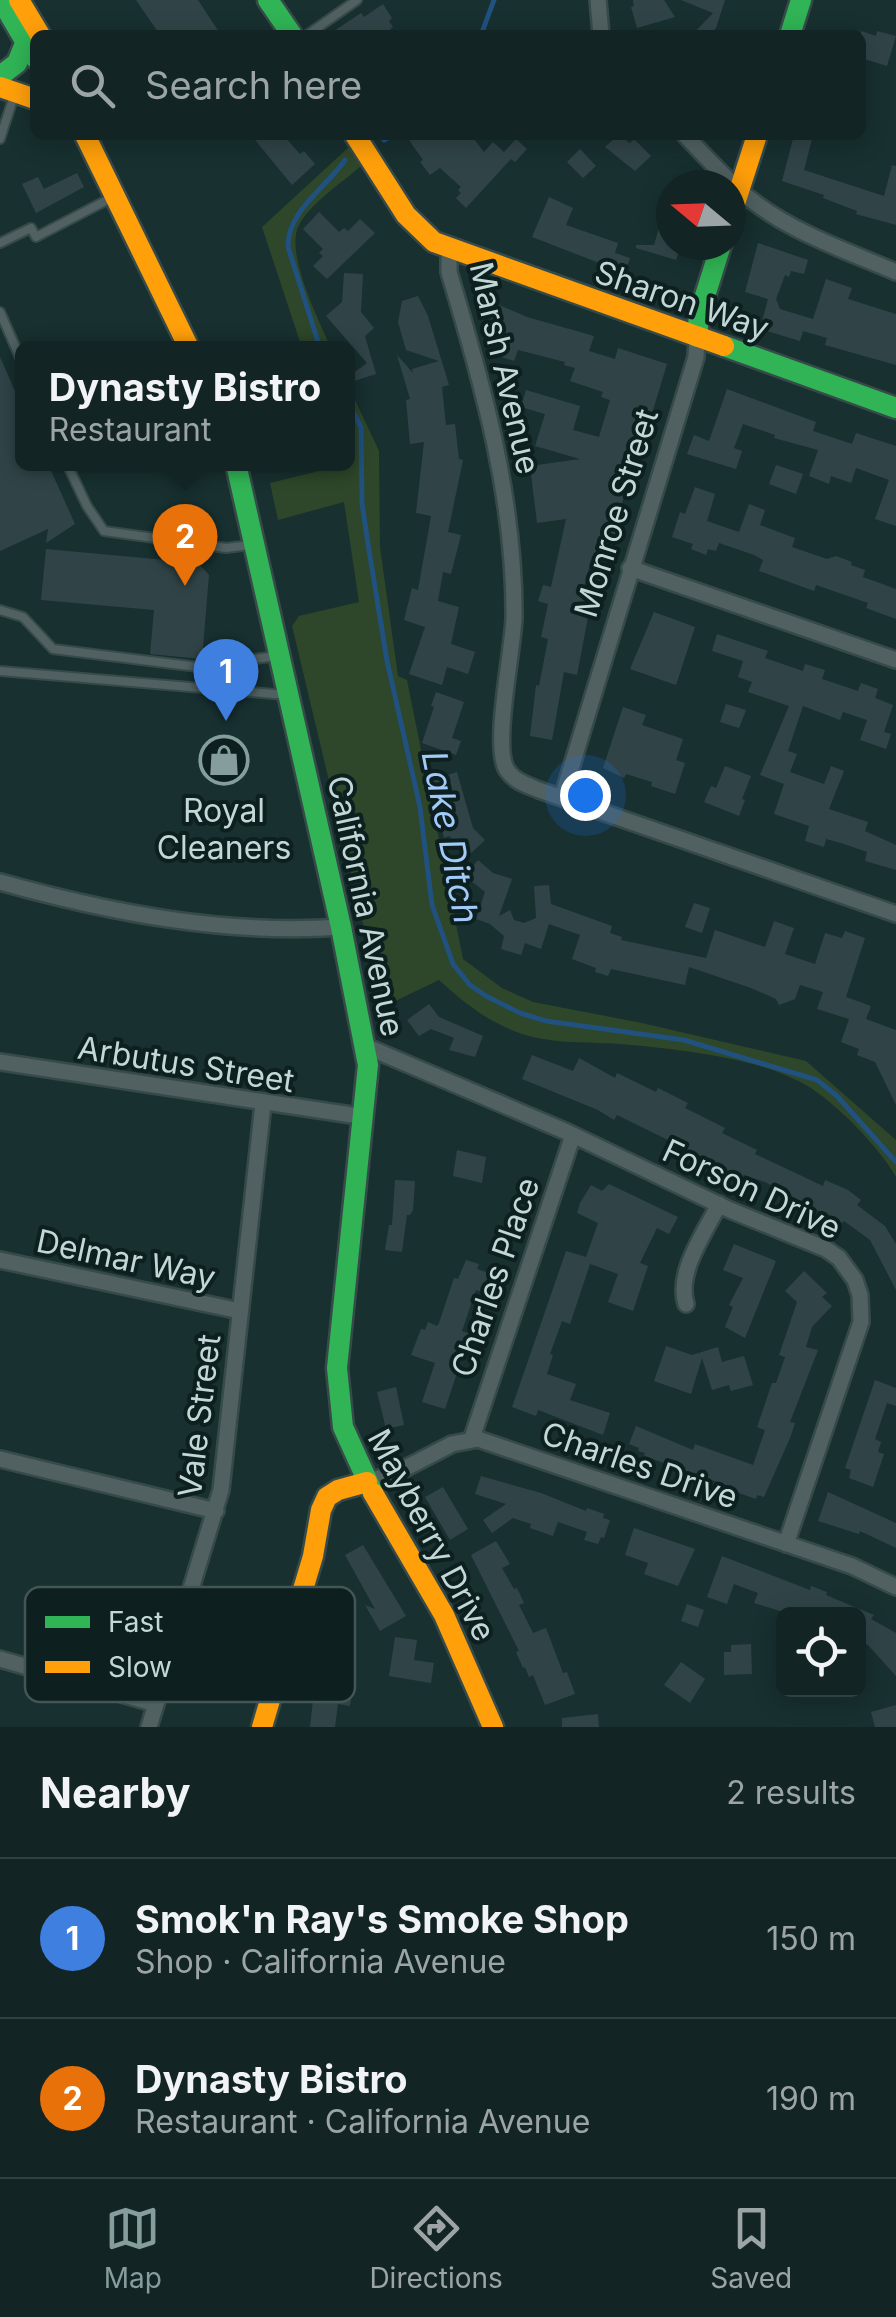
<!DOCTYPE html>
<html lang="en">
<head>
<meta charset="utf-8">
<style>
	:root { --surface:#122424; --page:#1f3031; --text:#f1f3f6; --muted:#9ca4a6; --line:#314141; --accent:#869d9d }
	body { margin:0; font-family:Inter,sans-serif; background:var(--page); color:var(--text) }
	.controls { position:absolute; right:30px; bottom:30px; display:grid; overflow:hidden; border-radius:15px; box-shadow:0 5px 25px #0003 }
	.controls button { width:90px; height:90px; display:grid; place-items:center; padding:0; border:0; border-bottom:2px solid var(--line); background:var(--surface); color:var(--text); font:50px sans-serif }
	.compass { position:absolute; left:656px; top:170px; width:90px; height:90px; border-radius:50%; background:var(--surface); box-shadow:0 5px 25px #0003; rotate:289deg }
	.you { position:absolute; left:585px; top:795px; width:35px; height:35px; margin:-25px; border:8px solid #fff; border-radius:50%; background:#1a73e8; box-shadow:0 0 0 15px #1a73e833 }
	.badge { display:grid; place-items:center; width:65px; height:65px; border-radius:50%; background:var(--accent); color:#fff; font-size:32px; font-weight:700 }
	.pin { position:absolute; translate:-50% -82px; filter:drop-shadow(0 2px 5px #0008) }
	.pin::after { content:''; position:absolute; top:52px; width:35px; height:30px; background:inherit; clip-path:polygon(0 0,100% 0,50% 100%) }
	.popup { position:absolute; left:15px; top:341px; width:340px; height:130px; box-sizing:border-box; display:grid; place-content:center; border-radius:15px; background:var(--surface); filter:drop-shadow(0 2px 8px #0005); font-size:32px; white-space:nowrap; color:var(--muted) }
	.popup b { font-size:38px; color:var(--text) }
	.popup::after { content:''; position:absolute; left:50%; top:100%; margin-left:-20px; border:20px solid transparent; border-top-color:var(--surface) }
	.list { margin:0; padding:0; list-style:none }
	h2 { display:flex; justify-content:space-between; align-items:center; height:130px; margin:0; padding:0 40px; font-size:42px }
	h2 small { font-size:32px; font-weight:400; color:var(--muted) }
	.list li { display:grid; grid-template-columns:65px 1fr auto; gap:30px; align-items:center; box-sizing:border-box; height:160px; padding:0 40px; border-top:2px solid var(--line) }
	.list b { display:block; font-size:38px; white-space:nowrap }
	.list p { margin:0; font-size:32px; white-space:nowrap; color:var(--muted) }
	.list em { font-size:32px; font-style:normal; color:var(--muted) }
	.icon { flex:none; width:55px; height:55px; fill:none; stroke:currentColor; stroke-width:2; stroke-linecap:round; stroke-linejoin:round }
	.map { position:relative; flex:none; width:896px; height:1727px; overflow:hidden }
	.search { position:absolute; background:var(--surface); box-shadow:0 5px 25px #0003; left:30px; right:30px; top:30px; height:110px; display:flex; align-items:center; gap:25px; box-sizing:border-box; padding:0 35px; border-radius:15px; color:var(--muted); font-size:38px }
	.sheet { height:450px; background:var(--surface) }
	nav { display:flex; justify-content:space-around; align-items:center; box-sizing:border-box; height:140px; border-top:2px solid var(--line); background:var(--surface); font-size:28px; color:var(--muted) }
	nav a { display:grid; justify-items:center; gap:5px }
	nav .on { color:var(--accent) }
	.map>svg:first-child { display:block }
</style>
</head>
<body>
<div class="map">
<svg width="896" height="1727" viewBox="0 0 896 1727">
	<rect width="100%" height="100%" fill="#183030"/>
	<path fill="#2e4629" d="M349,147L361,166C344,181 307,206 298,227C286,255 319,321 331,348H302L262,227Z
		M348,385L379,451L380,547L398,676L407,680L463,959L502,988L533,1002L642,1023L806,1061L896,1140V1177C880,1148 835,1102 806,1085C757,1057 676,1049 620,1044C583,1041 549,1045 514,1031C484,1019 462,1001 439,980L383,1007L292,626L299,616L359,602L344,502L278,520L270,483L348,464Z"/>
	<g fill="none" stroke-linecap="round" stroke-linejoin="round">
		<path stroke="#20517f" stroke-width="5" d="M481,35L494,0
			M384,140L393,135
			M320,348L288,247C287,211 326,188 345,160
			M348,402L361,427L362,503L368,544L387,661L420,807L432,905L453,964L470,985L486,996L520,1013L546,1021L684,1040L817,1080L837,1096L896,1162"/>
	</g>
	<path fill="#304447" d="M136,0H198L221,35H160Z
		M633,0H664L675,17L637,28L631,7L634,6Z
		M681,0H725L716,28L709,35H692L713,13Z
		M383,4L392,18L389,21L393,27L383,35H328L361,13L364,17Z
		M861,31L876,36L877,31L896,36L887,66L861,58Z
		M251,135H283L300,154L304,151L315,164L292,185Z
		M417,135H427L431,140L438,135H471L484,152L493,142L504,152L516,139L527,149L515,162L511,159L466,208L456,198L461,193L458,190L461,187L440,168L430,175L420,162L423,160L409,140Z
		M618,135L630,143L634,139L651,156L635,171L605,147Z
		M794,135H813L804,170L884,196L892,165L896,166V225L856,214L857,211L823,198L824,195L782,181Z
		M580,149L596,166L583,178L567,162Z
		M77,173L84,187L36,213L22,184L38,177L44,189Z
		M549,197L573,208L566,225L618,243L615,253L630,258L625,273L532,237Z
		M319,212L339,232L344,228L348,231L360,219L375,233L327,279L313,266L323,256L319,253L323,249L303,229Z
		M659,228L671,231V245H681L676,260L636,248V245H654Z
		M758,243L808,260L804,274L791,271L789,277L785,275L776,299L780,309L813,319L826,279L852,288L848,299L896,314V365L825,345L827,338L803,331L800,341L760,329L768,299L745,292Z
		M344,273L363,274L361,312L374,328L365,336L376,374L348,383V377L367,363L326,316L342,302Z
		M418,296L428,316L449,385L442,387L446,425L455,424L459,459L463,460L448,532L461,535L451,574L443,572L438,601L459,607L451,644L475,652L468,674L447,667L442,685L409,674L425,627L404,620L412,588L418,590L431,516L416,513L424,442L410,444L406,400L410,399L397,355L413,373L412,369L439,361L406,350L398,322L402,301Z
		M497,304L527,317L594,336L589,351L615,359L618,348L667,364L643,443L630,440L622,465L637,470L631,489L627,487L617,519L622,520L615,540L605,565L591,560L583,591L598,595L592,618L588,617L577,675L564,672L552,740L530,736L536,685L539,686L548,639L541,637L548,604L538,601L543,585L551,587L566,519L537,523L530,466L580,459L535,446L545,414L521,407L526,390L580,406L573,430L599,437L610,400L601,397L603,392L570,381L575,368L564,365L565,362L518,350L514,361L496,355L501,340L486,334Z
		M0,357L22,407V464H48L75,524L46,543L48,529L0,551Z
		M727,389L816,422L813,431L852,444L856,433L896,446V526L875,519L889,480L856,468L851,483L831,476L829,484L809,476L818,450L774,438L775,435L743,424L734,448L742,451L736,469L687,454L694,435L709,441Z
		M776,465L803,474L796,494L769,484Z
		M695,487L715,494L707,521L739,532L749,504L765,510L760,525L795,538L792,547L827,559L836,556L852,562L851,565L865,570L863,577L896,589V619L866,608L868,603L816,585L814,591L759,571L763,560L754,555L719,543L716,551L708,549L706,555L691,549L693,544L672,537L680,512L685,514Z
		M46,549L198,563L209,575L202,659L150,654L154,610L41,600Z
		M654,612L695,627L676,685L630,669Z
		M717,634L768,651L765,658L803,671L805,664L825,670L822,679L858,691L861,683L878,689L875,698L893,705L884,732L891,734L886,749L860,740L867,720L843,712L840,720L803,706L788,751L797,754L790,772L824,784L831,766L844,771L829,809L868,822L865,831L896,845V870L865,861L867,852L841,843L826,839L824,847L805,841L809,826L774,814L784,784L760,775L789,706L748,692L752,682L738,677L743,661L712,651Z
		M436,692L464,702L452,738L461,741L456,755L422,743L434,707L431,706Z
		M726,704L746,710L739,728L720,722Z
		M623,707L646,715L642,725L683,739L676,760L685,763L675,794L651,786L652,782L626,774L624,778L603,768Z
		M725,766L751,776L742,799L745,800L739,816L704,802L711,786L716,788Z
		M457,772L473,828L485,840L468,856L449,836L444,838L435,801L433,780Z
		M478,860L493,873L512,879L499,916L510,910L514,920L524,923L536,918L534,886L549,885L551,904L612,926L610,933L622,937L621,940L706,958L715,930L765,947L774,921L794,928L785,954L815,964L825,933L842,938L845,931L865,938L846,997L871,1006L866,1019L896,1030V1105L875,1062L857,1055L859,1049L841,1042L849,1019L817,1009L823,992L800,985L795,999L779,1005L776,999L751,988L689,967L685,985L611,969L608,976L595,972L596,968L572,959L580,935L549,924L541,949L525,943L521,955L501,949L504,936L490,924L476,919L485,892L465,876Z
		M694,903L710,908L702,933L685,927Z
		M429,1004L439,1017L483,1036L475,1057L449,1050L454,1038L431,1029L419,1036L407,1020Z
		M532,1055L573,1071L579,1058L615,1078L617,1073L656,1092L658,1088L688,1103L685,1108L725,1128L722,1133L757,1150L755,1154L823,1186L825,1180L848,1190L861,1200L857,1205L885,1226L896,1244V1290L870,1240L844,1221L842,1223L765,1182L744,1175L742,1180L690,1150L688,1156L671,1148L674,1143L617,1115L614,1120L598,1110L522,1079Z
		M457,1150L486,1157L482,1183L453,1176Z
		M395,1180L415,1181L413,1210L410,1215H407L402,1252L385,1250L389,1225H392Z
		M609,1184L678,1217L669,1234L657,1228L640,1263L648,1266L633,1311L608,1302L618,1274L590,1264L570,1324L562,1321L550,1354L553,1355L547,1374L576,1384L570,1400L610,1413L603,1435L538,1410L536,1416L512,1407L566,1251L586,1257L598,1223L577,1213L580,1203L591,1185L602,1191Z
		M734,1244L776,1261L745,1338L725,1327L733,1307L729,1305L743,1278L723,1270Z
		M466,1260L479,1264L477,1269L489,1273L482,1292L476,1290L462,1331L470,1334L445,1409L422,1402L435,1363L411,1355L421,1329L425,1330L428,1322L437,1326L439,1323L454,1278L458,1279Z
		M804,1271L827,1293L822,1297L832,1306L812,1327L806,1347L818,1350L790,1422L795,1423L790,1438L764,1497L757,1495L756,1499L733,1491L734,1488L644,1456L645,1453L638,1451L639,1448L629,1444L636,1426L693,1450L695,1444L753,1465L765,1430L757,1427L772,1383H776L785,1357L779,1355L797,1302L785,1291Z
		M666,1346L692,1355L718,1347L722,1362L744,1356L753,1385L731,1391L729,1385L712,1390L702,1358L691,1394L654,1381Z
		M875,1380L896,1388V1406L887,1403L875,1439L881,1442L878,1452L884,1454L873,1487L849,1478L851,1470L845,1468Z
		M396,1387L404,1425L386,1429L377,1392Z
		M481,1476L541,1493L586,1511L587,1508L604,1514L603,1518L610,1520L604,1538L601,1537L598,1544L584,1540L587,1532L558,1522L553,1536L530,1528L531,1524L513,1518L492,1533L483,1520L506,1504L475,1494Z
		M443,1487L468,1529L450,1540L425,1497Z
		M828,1492L896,1523V1548L860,1531L859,1534L818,1521Z
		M634,1528L695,1549L678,1586L644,1574L648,1563L625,1555Z
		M496,1541L510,1564L502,1568L514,1589L517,1588L524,1603L519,1605L533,1633L546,1628L563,1673L567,1672L575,1694L545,1705L533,1675L529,1677L525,1667L523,1668L516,1652L519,1651L471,1555Z
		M363,1545L406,1616L380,1631L365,1605L375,1609L345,1555Z
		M722,1556L810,1590L811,1586L827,1592L826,1595L874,1615L871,1619L896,1633V1676L867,1644L858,1658V1614H790L754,1603L758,1593L734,1584L727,1604L707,1597Z
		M687,1604L704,1610L698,1627L681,1621Z
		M327,1621L347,1628L332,1679L353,1685L350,1706L338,1704L335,1727H310L318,1655Z
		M395,1637L417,1640L414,1660L434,1663L431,1683L389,1676Z
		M751,1644L752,1674L724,1675V1652H731V1645Z
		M681,1662L705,1679L690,1703L664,1685Z
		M896,1705V1727H875L871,1712Z
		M598,1714L599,1727H562V1718Z"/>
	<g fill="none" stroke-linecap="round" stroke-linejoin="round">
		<g stroke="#374a4a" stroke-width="12">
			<path id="lane" d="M307,35L357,0
				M0,139L14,96
				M0,243L31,228L36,237L111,198
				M0,312L22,362
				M67,464L87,506L104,531L226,548L251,545
				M0,610L23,617L53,649L198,667L276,656
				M0,671L286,695"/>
		</g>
		<g stroke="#374a4a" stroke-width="20">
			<path id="street" d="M598,0L601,35
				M685,135C707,158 728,182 754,202C794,233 849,252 896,272
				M449,249V272C483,385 515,499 514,618C513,650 492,748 507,770C514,781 527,785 539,790L896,914
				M630,568L896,660
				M562,798L696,357L697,337
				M0,882C111,913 225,935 341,927
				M365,1046L567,1132L730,1210L826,1249L839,1258L855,1280L860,1295L861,1322L786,1544
				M0,1062L365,1117
				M0,1260L240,1311
				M686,1304C676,1272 705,1233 719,1204
				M472,1438L573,1135
				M0,1459L216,1511
				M367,1482L398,1472L452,1444L478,1439L852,1566L896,1587
				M0,1659L156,1704
				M149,1727L221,1490L263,1104"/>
		</g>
		<g stroke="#374a4a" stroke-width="25">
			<path id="fast" d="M1,0L35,58
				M268,0L292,35
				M790,35L801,0
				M0,76L17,63L26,41
				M697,337L699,315L721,245
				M724,346L896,408
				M236,464L341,927L368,1065L337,1368L343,1427L373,1493"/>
		</g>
		<g stroke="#374a4a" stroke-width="25">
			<path id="slow" d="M19,0L40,35
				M0,87L35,99
				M85,135L189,348
				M355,135L406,215L434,242L724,346
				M731,216L757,135
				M373,1493L444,1615L493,1727
				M262,1727L313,1556L321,1510L327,1497L338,1490L367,1482"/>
		</g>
		<use href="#lane" stroke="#516161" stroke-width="8"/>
		<use href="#street" stroke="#516161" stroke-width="15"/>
		<use href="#fast" stroke="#30b455" stroke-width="20"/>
		<use href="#slow" stroke="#ff9f0a" stroke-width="20"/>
	</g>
	<defs>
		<g id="shop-ring" transform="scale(2.5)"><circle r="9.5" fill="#0d1f1e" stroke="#869d9d" stroke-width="1.5"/><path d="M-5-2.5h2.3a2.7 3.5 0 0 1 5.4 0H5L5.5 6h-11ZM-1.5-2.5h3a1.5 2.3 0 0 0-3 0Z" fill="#869d9d"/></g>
	</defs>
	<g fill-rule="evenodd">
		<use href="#shop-ring" x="224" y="760"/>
	</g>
	<g text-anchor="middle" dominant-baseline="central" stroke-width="8" stroke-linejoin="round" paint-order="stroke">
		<g font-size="32" fill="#c1d8d7" stroke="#0d1f1e">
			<text transform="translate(682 300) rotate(19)">Sharon Way</text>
			<text transform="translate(505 368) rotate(77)">Marsh Avenue</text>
			<text transform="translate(616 513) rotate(-73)">Monroe Street</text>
			<text transform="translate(366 906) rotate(78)">California Avenue</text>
			<text transform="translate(186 1064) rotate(9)">Arbutus Street</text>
			<text transform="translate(752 1189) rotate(25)">Forson Drive</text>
			<text transform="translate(126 1259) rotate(12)">Delmar Way</text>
			<text transform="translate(495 1277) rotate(-71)">Charles Place</text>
			<text transform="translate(199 1416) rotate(-83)">Vale Street</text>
			<text transform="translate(640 1465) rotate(19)">Charles Drive</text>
			<text transform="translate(432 1535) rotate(62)">Mayberry Drive</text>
		</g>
		<g font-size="32" fill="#c1d8d7" stroke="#0d1f1e">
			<text x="224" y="810">Royal<tspan x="224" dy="37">Cleaners</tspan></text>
		</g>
		<g font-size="35" font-style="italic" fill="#a2cbf9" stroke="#0d1f1e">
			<text transform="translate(451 837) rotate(79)">Lake Ditch</text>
		</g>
	</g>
	<rect x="25" y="1587" width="330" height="115" rx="15" fill="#0d1f1e" stroke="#435656" stroke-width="2.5"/>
	<rect x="45" y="1616" width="45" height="12" fill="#30b455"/>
	<rect x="45" y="1661" width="45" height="12" fill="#ff9f0a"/>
	<g font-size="28" fill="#c1d8d7">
		<text x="108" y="1632">Fast</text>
		<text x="108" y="1677">Slow</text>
	</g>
</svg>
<div class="controls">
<button><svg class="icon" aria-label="locate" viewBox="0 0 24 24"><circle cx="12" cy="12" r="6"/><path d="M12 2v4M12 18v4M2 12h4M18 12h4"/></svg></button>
</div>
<svg class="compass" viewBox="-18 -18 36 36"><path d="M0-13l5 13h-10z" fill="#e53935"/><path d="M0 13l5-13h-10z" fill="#9ca4a6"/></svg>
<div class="you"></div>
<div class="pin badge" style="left:226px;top:721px;background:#3f7fe0">1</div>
<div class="pin badge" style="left:185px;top:586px;background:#e8710a">2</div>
<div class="popup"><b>Dynasty Bistro</b>Restaurant</div>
<div class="search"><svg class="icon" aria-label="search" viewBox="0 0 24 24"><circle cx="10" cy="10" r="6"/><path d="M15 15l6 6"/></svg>Search here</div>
</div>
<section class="sheet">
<h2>Nearby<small>2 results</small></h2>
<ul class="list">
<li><span class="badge" style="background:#3f7fe0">1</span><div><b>Smok'n Ray's Smoke Shop</b><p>Shop · California Avenue</p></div><em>150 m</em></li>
<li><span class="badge" style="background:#e8710a">2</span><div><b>Dynasty Bistro</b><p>Restaurant · California Avenue</p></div><em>190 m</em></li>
</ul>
</section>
<nav>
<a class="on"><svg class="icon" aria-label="map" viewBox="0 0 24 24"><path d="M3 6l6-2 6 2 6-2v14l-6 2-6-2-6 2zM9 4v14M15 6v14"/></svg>Map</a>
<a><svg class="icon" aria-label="directions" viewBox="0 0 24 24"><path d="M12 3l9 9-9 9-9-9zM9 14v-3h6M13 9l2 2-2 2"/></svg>Directions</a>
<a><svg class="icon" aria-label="saved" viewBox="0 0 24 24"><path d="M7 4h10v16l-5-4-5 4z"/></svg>Saved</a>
</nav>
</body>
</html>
